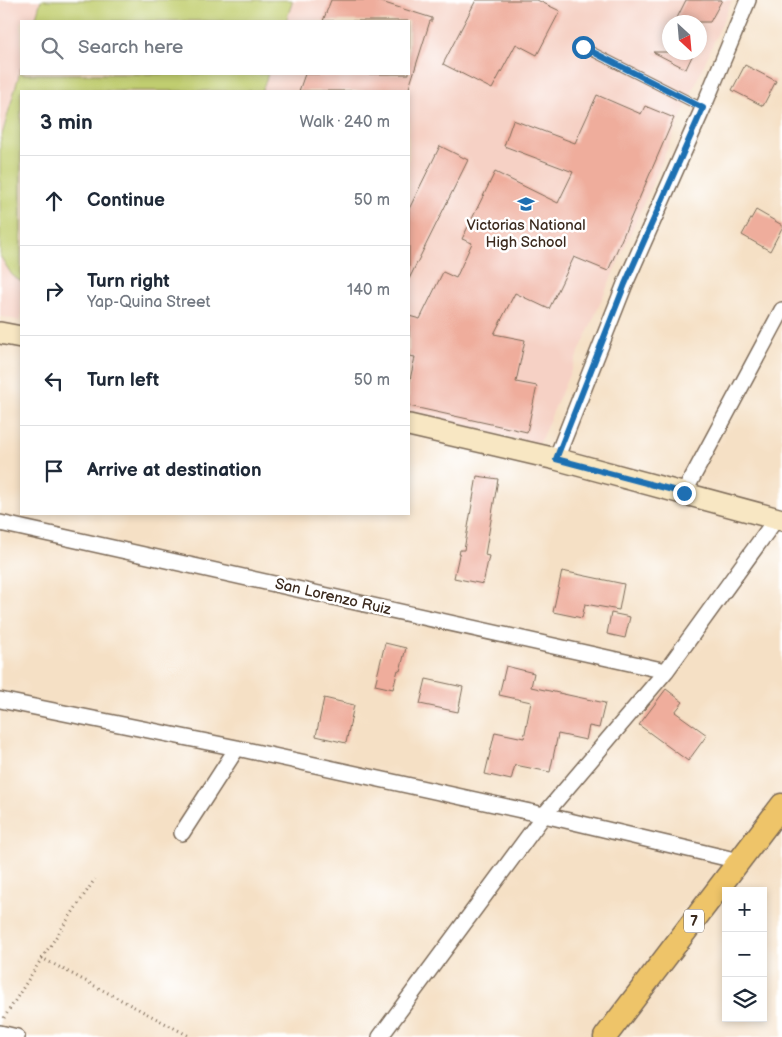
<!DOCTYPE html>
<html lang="en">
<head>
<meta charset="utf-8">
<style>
	:root { --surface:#fff; --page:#f6f6f7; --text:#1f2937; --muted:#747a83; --line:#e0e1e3 }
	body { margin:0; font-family:"Balsamiq Sans",sans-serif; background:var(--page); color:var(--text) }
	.controls { position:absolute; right:15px; bottom:15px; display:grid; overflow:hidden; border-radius:0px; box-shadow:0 2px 8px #0003 }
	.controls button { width:45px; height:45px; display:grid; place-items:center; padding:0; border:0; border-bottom:1px solid var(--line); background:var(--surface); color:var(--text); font:25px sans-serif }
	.compass { position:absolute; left:662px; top:15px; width:45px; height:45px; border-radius:50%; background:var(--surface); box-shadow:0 2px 8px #0003; rotate:154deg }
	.stop { position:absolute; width:15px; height:15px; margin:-11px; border:4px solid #1f6fb2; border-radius:50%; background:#fff }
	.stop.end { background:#1f6fb2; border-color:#fff; box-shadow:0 1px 5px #0008 }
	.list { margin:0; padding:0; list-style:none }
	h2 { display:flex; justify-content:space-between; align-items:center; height:65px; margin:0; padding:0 20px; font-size:21px }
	h2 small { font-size:16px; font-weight:400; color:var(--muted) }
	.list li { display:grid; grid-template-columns:32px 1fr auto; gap:15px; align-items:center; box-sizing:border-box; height:90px; padding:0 20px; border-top:1px solid var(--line) }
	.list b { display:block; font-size:19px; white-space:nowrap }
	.list p { margin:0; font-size:16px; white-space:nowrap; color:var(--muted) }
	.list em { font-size:16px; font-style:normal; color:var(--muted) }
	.icon { flex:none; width:28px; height:28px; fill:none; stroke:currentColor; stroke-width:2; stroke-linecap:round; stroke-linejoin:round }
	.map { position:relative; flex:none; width:782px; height:1037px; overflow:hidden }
	.search { position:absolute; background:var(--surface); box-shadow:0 2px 8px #0003; left:20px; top:20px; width:390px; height:55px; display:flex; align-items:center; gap:12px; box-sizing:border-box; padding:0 18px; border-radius:0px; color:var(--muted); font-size:19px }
	.panel { position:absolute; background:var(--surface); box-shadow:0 2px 8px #0003; left:20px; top:90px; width:390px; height:425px; border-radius:0px }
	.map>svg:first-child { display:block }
</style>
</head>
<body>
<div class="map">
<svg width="782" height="1037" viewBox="0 0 782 1037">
	<rect width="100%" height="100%" fill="#fff"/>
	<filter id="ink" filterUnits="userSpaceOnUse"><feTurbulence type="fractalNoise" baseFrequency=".02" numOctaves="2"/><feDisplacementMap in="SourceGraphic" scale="10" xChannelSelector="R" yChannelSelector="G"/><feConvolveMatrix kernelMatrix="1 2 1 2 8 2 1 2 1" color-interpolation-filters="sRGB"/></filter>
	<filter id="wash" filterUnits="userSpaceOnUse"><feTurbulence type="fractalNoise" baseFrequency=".0096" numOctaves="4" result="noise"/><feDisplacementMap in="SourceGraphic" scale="20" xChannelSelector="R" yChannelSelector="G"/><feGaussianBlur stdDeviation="1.12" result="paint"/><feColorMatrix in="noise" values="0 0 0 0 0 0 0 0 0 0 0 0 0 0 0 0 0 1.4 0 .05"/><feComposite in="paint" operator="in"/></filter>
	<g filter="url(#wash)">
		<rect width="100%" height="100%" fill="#f5e0c5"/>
		<path fill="#f6d1c5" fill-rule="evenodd" d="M0,0H732L539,444L409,413V91H21V321L0,316ZM21,21H409V74H21ZM670,22H700V52H670Z"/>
		<path fill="#c2cf71" stroke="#7e7c48" d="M41,0H292V3L286,21H35Z
			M21,68V74H268L262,91H21V282L12,275L0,256V142Z"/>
		<g id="blocks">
			<path fill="#efad9c" d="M331,0H375L432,18V21H430L408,91H299L305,74H409V21H323Z
				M476,0H537L560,11L537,55L516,44L492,89L443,64Z
				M686,0H722L710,22H675Z
				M653,52H694L686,69Z
				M745,65L776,81L763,106L732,90Z
				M597,95L641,114L645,106L674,118L608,271L574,257L549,309L515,293L494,334L525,340L516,382L537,386L527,432L409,406V384L415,357L409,356V316L420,319L443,272L456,278L472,243L462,239L495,172L558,203L573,172L504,146L513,120L575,143Z
				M440,146L468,160L409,279V209Z
				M756,210L782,225V228L770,251L742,235Z
				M477,476L498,479L485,555L489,556L483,584L454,578L460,550H464Z
				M562,571L624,584L619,610L585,604L582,618L553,612Z
				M611,613L630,617L625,638L607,634Z
				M385,643L406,648L400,671L398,670L393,689L375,685Z
				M506,666L534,673L531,687L605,703L599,728L589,726L586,740L558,734L550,772L515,765L511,780L485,774L495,732L524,738L531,702L499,695Z
				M426,679L463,687L458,712L420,704Z
				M666,689L683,702L675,712L707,735L688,761L639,725Z
				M324,698L354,705L346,743L316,736Z"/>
		</g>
	</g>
	<g filter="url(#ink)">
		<use href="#blocks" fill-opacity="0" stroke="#7c6a58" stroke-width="1"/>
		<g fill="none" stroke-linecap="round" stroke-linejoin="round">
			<g stroke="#7c6a58" stroke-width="10">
				<path id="lane" d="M583,47L703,108"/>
			</g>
			<g stroke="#7c6a58" stroke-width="18">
				<path id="street" d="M556,459L625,284L703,108L748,0
					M684,493L782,310
					M0,523L666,671
					M0,700L237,748L544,815L739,861
					M182,833L237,748
					M0,1033L17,1037
					M380,1037L544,815L666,671L776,519"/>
			</g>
			<g stroke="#7c6a58" stroke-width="24">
				<path id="secondary" d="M0,333L21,337
					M409,425L556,459L782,520"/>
			</g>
			<g stroke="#7c6a58" stroke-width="25">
				<path id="primary" d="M605,1037L782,805"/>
			</g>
			<path stroke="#7c6a58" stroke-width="3" stroke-dasharray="1 4" stroke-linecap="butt" d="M42,958L95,879
				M4,1018L42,958L191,1037"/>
			<use href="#lane" stroke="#fff" stroke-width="8"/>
			<use href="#street" stroke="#fff" stroke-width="15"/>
			<use href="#secondary" stroke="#f8e7c3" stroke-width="21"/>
			<use href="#primary" stroke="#eec469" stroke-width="22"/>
		</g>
	</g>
	<g fill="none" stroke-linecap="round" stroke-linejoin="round" filter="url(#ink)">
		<path stroke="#1f6fb2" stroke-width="6" d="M583,47L703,108L625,284L556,459L684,493"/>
	</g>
	<defs>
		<g id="school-bare" transform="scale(1.35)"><path d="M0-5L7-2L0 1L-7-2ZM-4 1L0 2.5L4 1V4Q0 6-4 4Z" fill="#1f6fb2" stroke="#fff" stroke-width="2.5" paint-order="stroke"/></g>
	</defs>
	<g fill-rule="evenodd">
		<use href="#school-bare" x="526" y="204"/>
	</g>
	<g text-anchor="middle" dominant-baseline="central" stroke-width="5" stroke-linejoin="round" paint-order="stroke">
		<rect fill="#fff" stroke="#766a62" stroke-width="1" x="684" y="909.5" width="20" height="23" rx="4"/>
		<g font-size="14" font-weight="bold" fill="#3b2a1e">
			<text x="694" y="921">7</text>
		</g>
		<g font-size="15" fill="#3b2a1e" stroke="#fff">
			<text x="526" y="225">Victorias National<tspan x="526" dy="17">High School</tspan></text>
		</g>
		<g font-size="15" fill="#3b2a1e" stroke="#fff">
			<text transform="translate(333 597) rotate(13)">San Lorenzo Ruiz</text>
		</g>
	</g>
</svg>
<div class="controls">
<button>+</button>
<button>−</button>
<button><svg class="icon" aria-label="layers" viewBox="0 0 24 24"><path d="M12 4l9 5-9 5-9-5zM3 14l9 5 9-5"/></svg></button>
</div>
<svg class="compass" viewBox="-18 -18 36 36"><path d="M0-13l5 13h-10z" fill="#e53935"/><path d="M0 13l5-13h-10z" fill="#747a83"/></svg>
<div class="stop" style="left:583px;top:47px"></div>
<div class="stop end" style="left:684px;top:493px"></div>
<div class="search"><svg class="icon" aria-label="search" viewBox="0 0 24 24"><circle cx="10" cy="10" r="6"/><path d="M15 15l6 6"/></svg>Search here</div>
<section class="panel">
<h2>3 min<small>Walk · 240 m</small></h2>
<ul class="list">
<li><svg class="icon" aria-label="ahead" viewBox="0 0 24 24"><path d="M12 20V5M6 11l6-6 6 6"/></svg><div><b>Continue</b></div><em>50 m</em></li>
<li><svg class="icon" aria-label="right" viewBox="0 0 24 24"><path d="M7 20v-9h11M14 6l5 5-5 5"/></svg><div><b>Turn right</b><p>Yap-Quina Street</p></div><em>140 m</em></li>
<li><svg class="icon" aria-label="left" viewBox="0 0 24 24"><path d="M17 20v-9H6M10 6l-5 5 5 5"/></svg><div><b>Turn left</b></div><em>50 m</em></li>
<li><svg class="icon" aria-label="arrive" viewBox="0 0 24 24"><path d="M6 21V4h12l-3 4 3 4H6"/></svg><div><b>Arrive at destination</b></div></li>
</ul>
</section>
</div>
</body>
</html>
